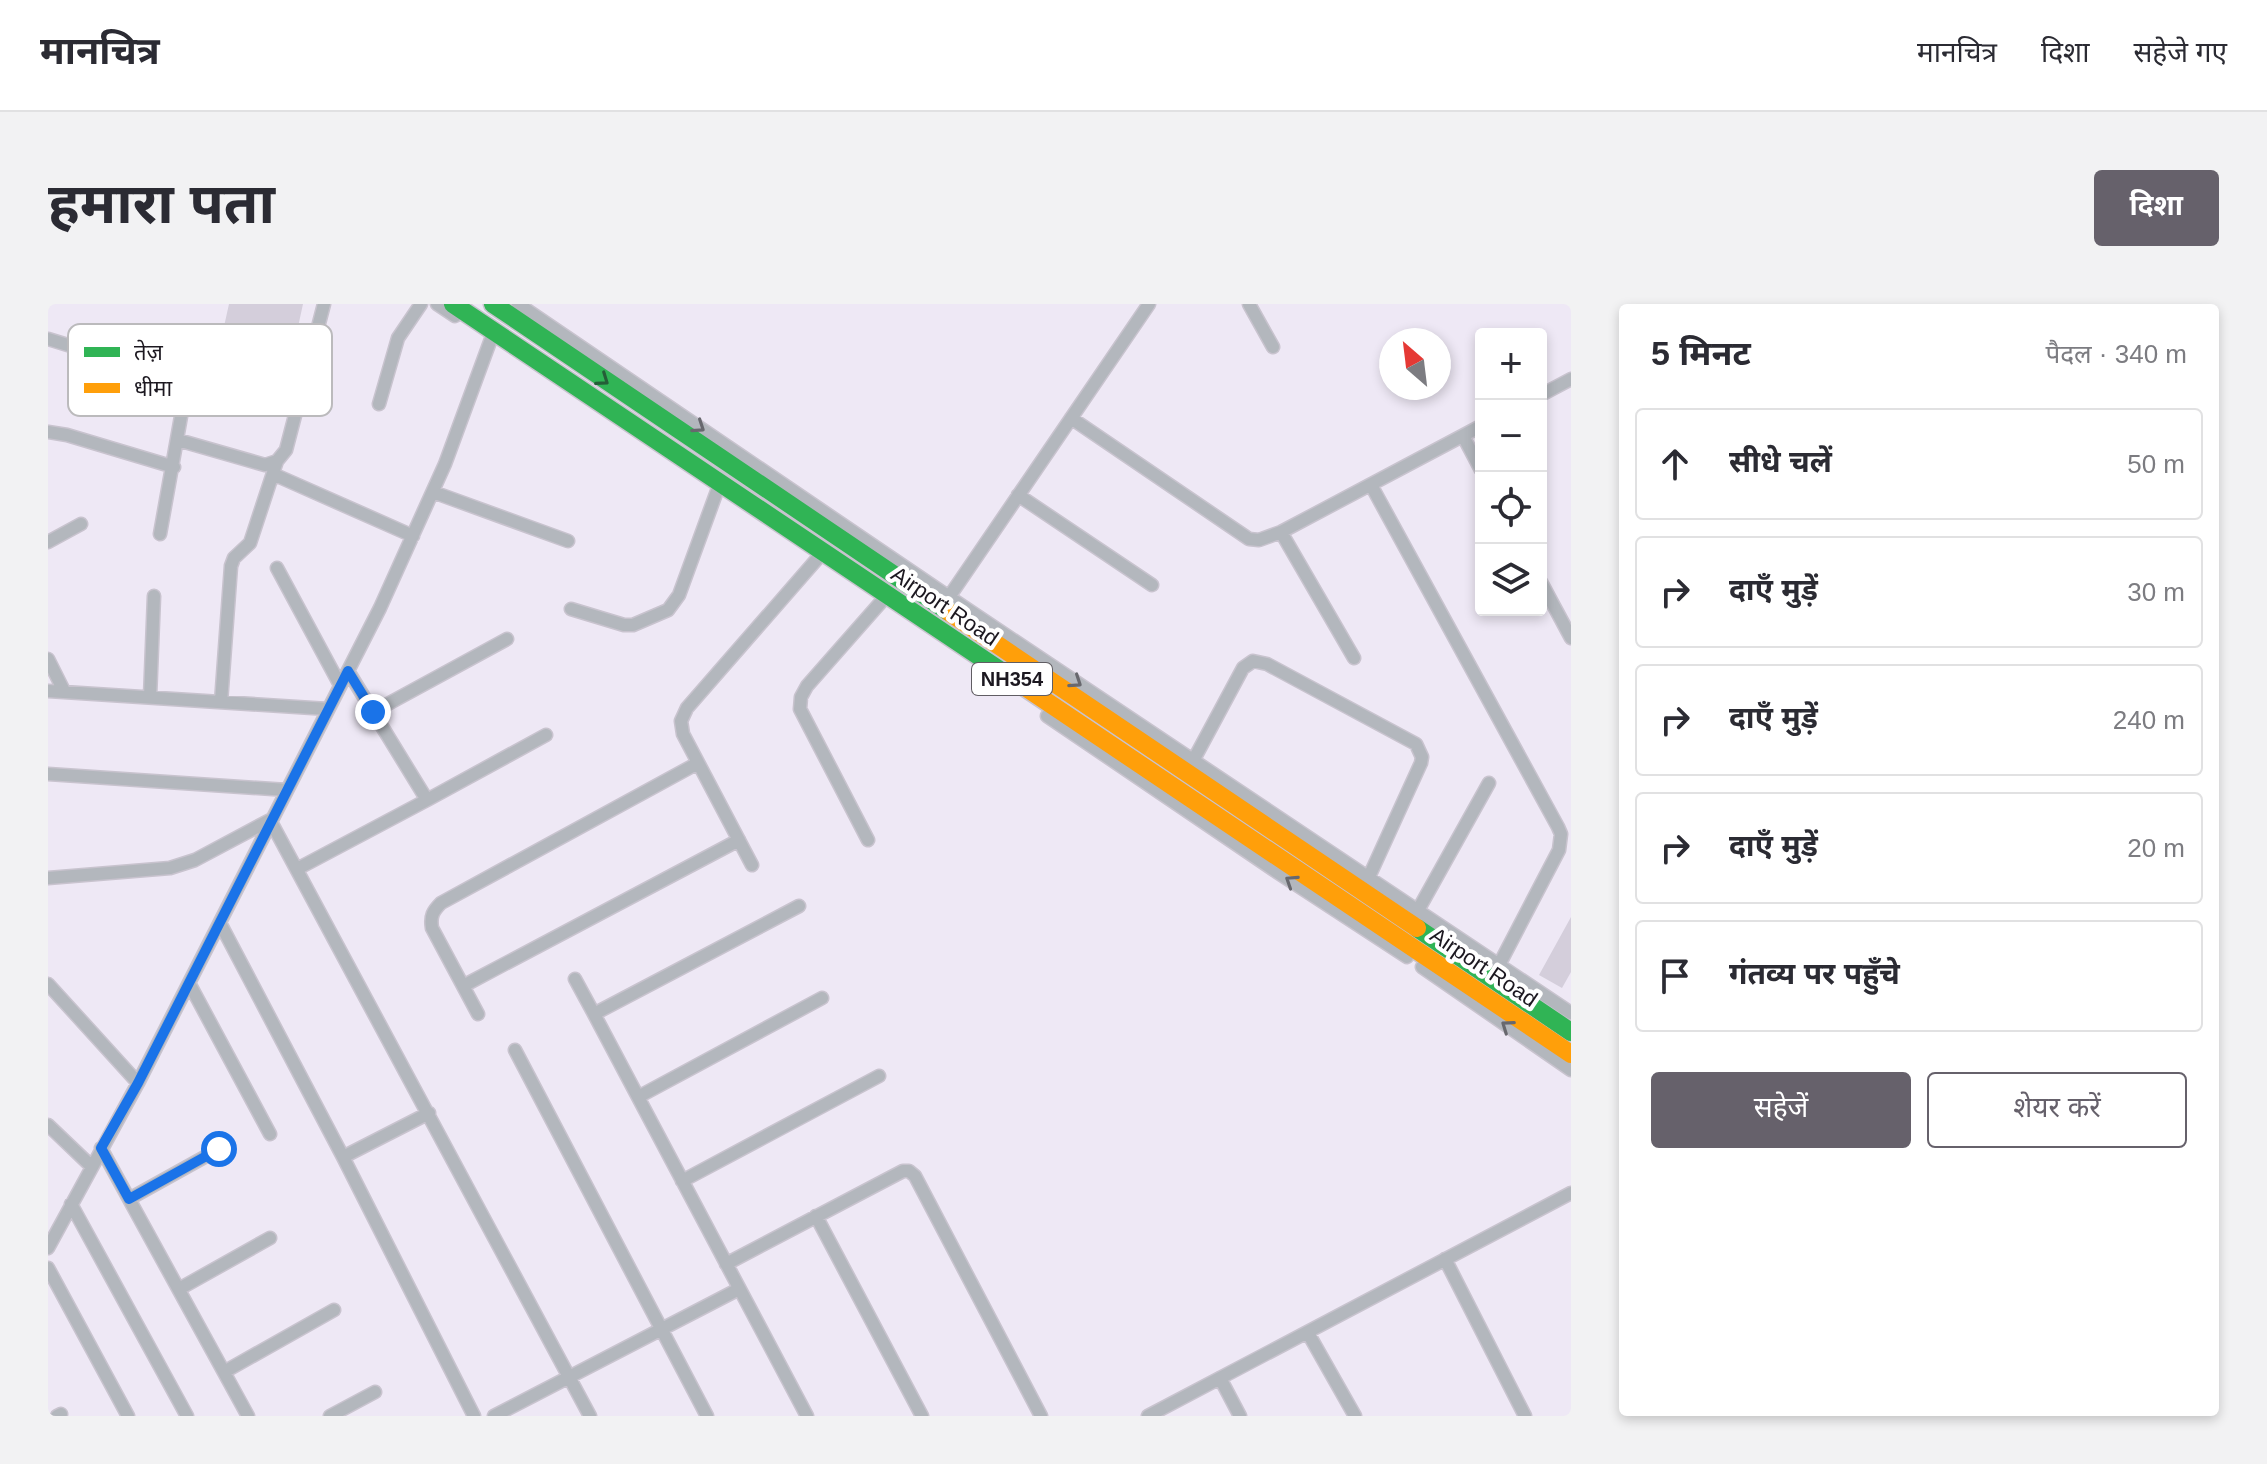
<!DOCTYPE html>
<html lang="hi">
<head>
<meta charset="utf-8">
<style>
	:root { --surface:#fff; --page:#f2f2f3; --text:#2b2b33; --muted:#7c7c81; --line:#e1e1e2; --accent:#66616b }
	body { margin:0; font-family:Arial,"Noto Sans Devanagari",sans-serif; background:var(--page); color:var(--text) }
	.controls { position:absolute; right:24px; top:24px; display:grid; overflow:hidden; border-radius:8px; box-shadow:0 4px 12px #0003 }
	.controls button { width:72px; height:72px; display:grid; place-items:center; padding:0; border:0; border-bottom:2px solid var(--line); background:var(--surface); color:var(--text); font:40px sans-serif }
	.compass { position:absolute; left:1331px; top:24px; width:72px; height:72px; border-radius:50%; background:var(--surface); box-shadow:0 4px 12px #0003; rotate:332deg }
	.stop { position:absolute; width:24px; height:24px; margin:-18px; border:6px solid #1a73e8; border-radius:50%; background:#fff }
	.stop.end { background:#1a73e8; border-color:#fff; box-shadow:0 2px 8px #0008 }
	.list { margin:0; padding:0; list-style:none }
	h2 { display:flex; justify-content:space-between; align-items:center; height:104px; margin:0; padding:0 32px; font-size:34px }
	h2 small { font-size:26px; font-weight:400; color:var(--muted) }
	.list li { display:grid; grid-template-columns:52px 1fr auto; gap:24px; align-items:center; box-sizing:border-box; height:112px; margin:0 16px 16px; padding:0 16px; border:2px solid var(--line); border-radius:8px }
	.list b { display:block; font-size:30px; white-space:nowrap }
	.list em { font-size:26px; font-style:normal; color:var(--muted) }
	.actions { display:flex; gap:16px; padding:24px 32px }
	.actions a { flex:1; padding:18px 0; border:2px solid var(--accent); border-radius:8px; text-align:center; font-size:28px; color:var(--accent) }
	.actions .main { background:var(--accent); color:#fff }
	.icon { flex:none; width:44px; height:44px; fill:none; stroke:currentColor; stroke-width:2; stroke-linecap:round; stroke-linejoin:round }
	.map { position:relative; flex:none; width:1523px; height:1112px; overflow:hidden; border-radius:8px }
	header { display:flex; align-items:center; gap:48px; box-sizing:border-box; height:112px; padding:0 40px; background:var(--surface); border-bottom:2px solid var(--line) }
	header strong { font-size:38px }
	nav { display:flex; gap:44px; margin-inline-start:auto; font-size:28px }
	.intro { display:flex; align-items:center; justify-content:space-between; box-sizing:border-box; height:192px; padding:0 48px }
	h1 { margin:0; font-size:56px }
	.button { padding:20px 36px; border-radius:8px; background:var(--accent); color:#fff; font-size:28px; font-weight:700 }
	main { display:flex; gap:48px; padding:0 48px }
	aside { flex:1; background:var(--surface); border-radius:8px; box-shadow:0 4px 12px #0003 }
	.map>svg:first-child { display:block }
</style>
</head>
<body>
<header>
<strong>मानचित्र</strong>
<nav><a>मानचित्र</a><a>दिशा</a><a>सहेजे गए</a></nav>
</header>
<div class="intro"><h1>हमारा पता</h1><a class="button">दिशा</a></div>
<main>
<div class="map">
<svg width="1523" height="1112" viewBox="0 0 1523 1112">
	<rect width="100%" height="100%" fill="#eee8f5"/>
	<path fill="#d4cedb" d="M181,0H255L240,69L169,54Z
		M1523,613V668L1514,684L1491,671Z"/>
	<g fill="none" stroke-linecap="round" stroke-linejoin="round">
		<g stroke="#c8c3ce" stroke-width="15">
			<path id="street" d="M389,0L407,12
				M470,0L901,293L1523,709
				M1201,0L1225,43
				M0,35L130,75L137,90L112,230
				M1493,91L1523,75
				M331,100L350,34L373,0
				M1023,114L1201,235L1211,236L1233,228L1433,122
				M0,128L19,131L126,163
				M1415,132L1433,166
				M130,136L217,161L229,157L238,146L276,0
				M225,170L365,232
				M1323,181L1510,523L1513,530L1511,546L1451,661
				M385,188L520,237
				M970,191L1104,281
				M1233,228L1306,354
				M0,238L33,220
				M229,264L292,381
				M1493,278L1523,334
				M901,293L1101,0
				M523,305L576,321H585L620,306L631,291L669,187
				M0,355L16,387
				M300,367L379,496L498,431
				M0,387L280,405
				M102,393L106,292
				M173,398L183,262L186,254L202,239L229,157
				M325,408L459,335
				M999,412L1229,568L1359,653
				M1145,457L1195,364L1205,357L1219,360L1368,440L1374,453L1373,459L1320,575
				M0,470L239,486
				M820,536L752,405L753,393L759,382L833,298
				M704,561L635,430L633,417L639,404L769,255
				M249,565L379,496
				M0,574L122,564L147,556L222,516L542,1112
				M751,602L546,710L759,1112
				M1369,608L1441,479
				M172,619L295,853L426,1112
				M1374,663L1523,766
				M527,675L546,710
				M141,679L222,830
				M0,680L90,779
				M415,682L691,536
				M430,710L384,624C382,612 385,607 393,599L650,459
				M467,746L659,1112
				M590,793L774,694
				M0,821L43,862
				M53,844L200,1112
				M295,853L381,809
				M634,877L831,772
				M81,895L171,845
				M23,900L139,1112
				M768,912L874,1112
				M0,944L90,779L332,304L397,160L443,35
				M1397,955L1477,1112
				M678,960L855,867H861L867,872L993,1112
				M0,964L80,1112
				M131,985L222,934
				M1260,1029L1307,1112
				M176,1068L286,1006
				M1172,1074L1192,1112
				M9,1112L13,1110
				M282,1112L327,1088
				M446,1112L691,985
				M1100,1112L1523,889"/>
		</g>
		<g stroke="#c8c3ce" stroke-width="21">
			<path id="fast" d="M405,0L968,377
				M445,0L901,308
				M1369,624L1523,728"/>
		</g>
		<g stroke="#c8c3ce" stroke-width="21">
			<path id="slow" d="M901,308L1369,624
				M968,377L1523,750"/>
		</g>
		<use href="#street" stroke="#b3b7bd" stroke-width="12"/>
		<use href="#fast" stroke="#30b455" stroke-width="18"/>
		<use href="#slow" stroke="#ff9f0a" stroke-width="18"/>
	</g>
	<defs><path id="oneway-chevron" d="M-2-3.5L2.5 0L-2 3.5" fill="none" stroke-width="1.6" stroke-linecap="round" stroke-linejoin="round" transform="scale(2)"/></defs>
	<use stroke="#255e38" href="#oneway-chevron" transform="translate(555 76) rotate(35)"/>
	<g stroke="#68686e">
		<use href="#oneway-chevron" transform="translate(651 123) rotate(34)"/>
		<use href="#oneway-chevron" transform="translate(1028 378) rotate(34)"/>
		<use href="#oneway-chevron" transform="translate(1243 577) rotate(-147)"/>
		<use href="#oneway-chevron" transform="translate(1459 722) rotate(-145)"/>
	</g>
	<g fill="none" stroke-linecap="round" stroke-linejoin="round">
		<path stroke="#1a73e8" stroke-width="10" d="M171,845L81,895L53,844L90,779L300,367L325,408"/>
	</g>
	<g text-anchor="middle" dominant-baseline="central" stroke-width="8" stroke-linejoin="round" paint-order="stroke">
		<rect fill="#fff" stroke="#605d63" stroke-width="2" x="924" y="359" width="80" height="32" rx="6"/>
		<g font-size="20" font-weight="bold" fill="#1c1820">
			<text x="964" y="375">NH354</text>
		</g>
		<g font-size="22" fill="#1c1820" stroke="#fff">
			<text transform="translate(897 302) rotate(34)">Airport Road</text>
			<text transform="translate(1436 663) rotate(34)">Airport Road</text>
		</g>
	</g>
	<rect x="20" y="20" width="264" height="92" rx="12" fill="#fff" stroke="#bbbabc" stroke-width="2"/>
	<rect x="36" y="43" width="36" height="10" fill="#30b455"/>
	<rect x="36" y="79" width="36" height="10" fill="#ff9f0a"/>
	<g font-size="22" fill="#1c1820">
		<text x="86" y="56">तेज़</text>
		<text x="86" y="92">धीमा</text>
	</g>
</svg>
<div class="controls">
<button>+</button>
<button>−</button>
<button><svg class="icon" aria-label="locate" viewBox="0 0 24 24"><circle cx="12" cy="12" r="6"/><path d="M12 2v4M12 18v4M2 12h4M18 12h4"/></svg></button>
<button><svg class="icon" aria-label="layers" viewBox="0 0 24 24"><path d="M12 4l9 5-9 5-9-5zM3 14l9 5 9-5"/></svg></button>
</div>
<svg class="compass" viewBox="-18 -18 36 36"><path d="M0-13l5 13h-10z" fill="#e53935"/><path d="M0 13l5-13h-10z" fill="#7c7c81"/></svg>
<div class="stop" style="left:171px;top:845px"></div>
<div class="stop end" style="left:325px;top:408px"></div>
</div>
<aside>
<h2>5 मिनट<small>पैदल · 340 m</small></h2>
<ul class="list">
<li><svg class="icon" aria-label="ahead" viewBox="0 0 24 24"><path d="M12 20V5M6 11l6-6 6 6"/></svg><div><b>सीधे चलें</b></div><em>50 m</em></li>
<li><svg class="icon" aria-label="right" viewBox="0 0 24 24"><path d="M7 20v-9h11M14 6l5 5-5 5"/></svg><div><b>दाएँ मुड़ें</b></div><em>30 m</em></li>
<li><svg class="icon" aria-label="right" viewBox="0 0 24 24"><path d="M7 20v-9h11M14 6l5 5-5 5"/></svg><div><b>दाएँ मुड़ें</b></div><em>240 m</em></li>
<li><svg class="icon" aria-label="right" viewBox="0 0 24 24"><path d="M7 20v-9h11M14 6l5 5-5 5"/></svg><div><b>दाएँ मुड़ें</b></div><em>20 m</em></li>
<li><svg class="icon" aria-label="arrive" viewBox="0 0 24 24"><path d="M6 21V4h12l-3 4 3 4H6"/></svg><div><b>गंतव्य पर पहुँचे</b></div></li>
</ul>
<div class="actions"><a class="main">सहेजें</a><a>शेयर करें</a></div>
</aside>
</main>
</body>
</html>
